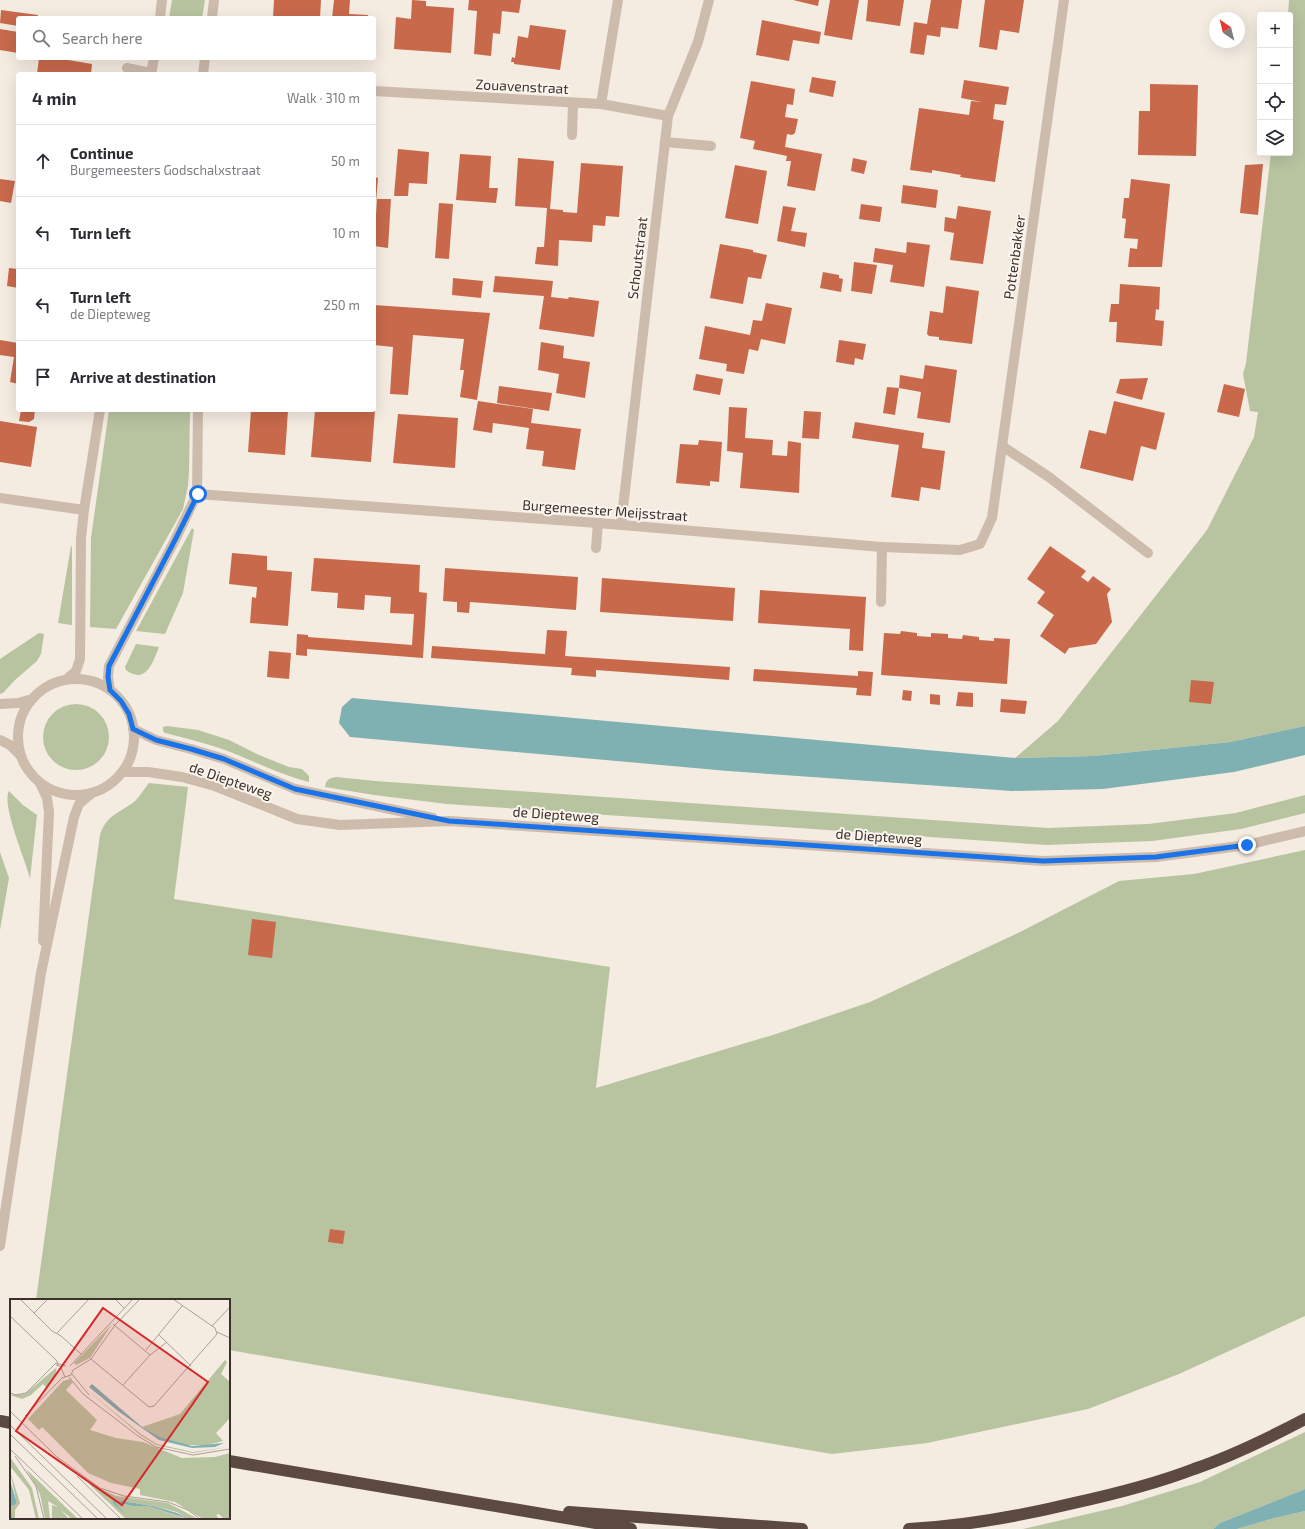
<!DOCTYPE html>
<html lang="en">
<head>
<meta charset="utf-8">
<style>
	:root { --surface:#fff; --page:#f7f7f7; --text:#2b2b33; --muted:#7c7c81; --line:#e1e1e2 }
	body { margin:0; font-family:"Exo 2",sans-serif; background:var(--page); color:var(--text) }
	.controls { position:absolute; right:12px; top:12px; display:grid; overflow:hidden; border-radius:4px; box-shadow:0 4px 16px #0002 }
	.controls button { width:36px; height:36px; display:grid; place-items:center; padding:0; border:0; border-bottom:1px solid var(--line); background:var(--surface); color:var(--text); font:20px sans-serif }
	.compass { position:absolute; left:1209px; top:12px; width:36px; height:36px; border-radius:50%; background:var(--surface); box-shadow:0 4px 16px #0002; rotate:325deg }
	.stop { position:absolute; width:12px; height:12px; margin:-9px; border:3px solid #1a73e8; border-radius:50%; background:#fff }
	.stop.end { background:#1a73e8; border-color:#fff; box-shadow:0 1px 4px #0008 }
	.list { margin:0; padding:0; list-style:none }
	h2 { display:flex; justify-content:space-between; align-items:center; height:52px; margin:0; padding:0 16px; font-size:17px }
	h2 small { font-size:13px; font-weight:400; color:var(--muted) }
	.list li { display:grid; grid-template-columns:26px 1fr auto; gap:12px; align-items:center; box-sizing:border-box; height:72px; padding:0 16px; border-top:1px solid var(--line) }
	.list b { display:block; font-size:15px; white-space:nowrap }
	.list p { margin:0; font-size:13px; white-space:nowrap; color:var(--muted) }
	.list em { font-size:13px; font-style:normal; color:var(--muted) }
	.icon { flex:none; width:22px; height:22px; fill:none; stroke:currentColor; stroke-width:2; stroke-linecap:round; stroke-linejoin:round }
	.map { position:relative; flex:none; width:1305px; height:1529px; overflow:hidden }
	.search { position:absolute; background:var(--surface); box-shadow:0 4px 16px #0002; left:16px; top:16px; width:360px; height:44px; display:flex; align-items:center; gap:10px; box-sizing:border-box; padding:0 14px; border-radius:4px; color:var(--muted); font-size:15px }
	.panel { position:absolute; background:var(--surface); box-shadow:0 4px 16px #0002; left:16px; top:72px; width:360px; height:340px; border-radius:4px }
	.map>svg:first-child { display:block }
</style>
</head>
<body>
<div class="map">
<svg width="1305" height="1529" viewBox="0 0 1305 1529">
	<rect width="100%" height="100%" fill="#f4ebe1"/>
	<path fill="#b8c4a0" d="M172,0H205L202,18H169Z
		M1289,0H1305V726L1230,742L1094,756L1015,758L1058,721L1207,530L1254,437L1258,412L1250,411L1243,374L1246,363L1271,153H1290V15H1288Z
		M109,410H190L189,471L188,486L183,509L116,629L90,627L91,538Z
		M192,528L194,530L183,593L165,634L136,631Z
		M71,546L72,547V625L58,623Z
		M39,633L44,634L41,654L37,661L15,680L3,693L0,694V659Z
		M136,644L159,647C153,662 146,685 126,670L125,667Z
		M43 737a33 33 0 1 1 66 0a33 33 0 1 1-66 0Z
		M167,726L198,730L229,740L259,755L289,767L302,769L309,776V782C278,774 254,761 225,750C205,743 185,738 165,733L163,731V727Z
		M336,777L375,781L1048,828L1148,824L1236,813L1305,795V813L1241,829L1152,841L1046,845L447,804L374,795L325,787C326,780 329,778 336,777Z
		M149,783L188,787L174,899L610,967L596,1088L776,1034L870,1002L1020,932L1119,881L1194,874L1305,850V1316L1179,1374L1088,1409L927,1443L832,1454L229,1350V1300H36L100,835C106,815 120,813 135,801C140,796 144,789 149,783Z
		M9,791L23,805L37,815L30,879C26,861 1,805 9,791Z
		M0,852L9,878L0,930Z
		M1305,1432V1489L1220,1523L1213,1529H1023L1122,1506L1200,1482Z
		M1305,1511V1529H1237L1275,1518Z"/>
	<path fill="#7fb0b2" d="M352,698L1015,758L1094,756L1230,742L1305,726V755L1234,772L1103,789L1012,791L728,771L350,737L339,723L342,707Z
		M1305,1489V1511L1275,1518L1237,1529H1213L1220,1523Z"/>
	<path fill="#c8694b" d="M274,0H321L320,18H273Z
		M334,0H350L349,14L368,15V18H332Z
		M412,0L426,1V6L454,8L451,53L394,49L396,17L411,19Z
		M469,0H521L519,13L502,11L500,34L493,33L491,56L474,54L477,11L468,10Z
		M793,0H819L818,6Z
		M830,0H859L852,40L824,35Z
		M868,0H904L900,26L866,21Z
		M931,0H962L958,29L941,27L940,37L927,35L924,55L910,53L914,22L927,24Z
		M985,0H1024L1019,33L1000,30L997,50L979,47Z
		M1,10L38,15L37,18H18V26L0,23Z
		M762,20L821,32L819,44L793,40L789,61L756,55Z
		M530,25L566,30L560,70L514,64V62H511L512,57L515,58L518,36L528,38Z
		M0,29L18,32V53L0,50Z
		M39,58H68V60L92,64L91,74H37Z
		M812,77L836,81L833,97L809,92Z
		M964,80L1009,87L1006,105L995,104L993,119L1004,121L995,182L960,177L961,175L932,170V173L910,170L919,108L969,115L971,101L982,102L961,98Z
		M751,81L795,89L793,105L787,104L785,117L798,119L795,133L792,135L787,134L785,147L822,154L815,191L787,186L791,161H786L787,156L753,149L755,141L740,138Z
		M1150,84L1198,85L1196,156L1138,155L1139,111H1150Z
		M398,149L429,152L427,184L409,183L408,196H394Z
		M460,154L491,156L489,188H498L496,203L456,200Z
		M518,158L554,161L550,209L563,210V212L577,213L581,163L623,166L619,217L606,216L605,226L593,225L592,242L559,240L558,266L535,264L537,247H544L547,208L515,206Z
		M853,158L867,161L864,174L851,171Z
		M1263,164L1258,215L1240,213L1245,165Z
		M735,165L767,171L758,224L725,218Z
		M374,177L378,178L375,214H374Z
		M0,179L15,181L11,203L0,201Z
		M1131,179L1170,184L1162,267H1128L1130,248L1137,249L1138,239L1124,238L1126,219L1122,218L1124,198H1129Z
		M903,185L938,190L936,208L901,203Z
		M377,199H391L388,248L374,246Z
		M439,203L453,204L449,259L435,258Z
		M861,204L882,207L880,222L859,219Z
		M783,206L796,208L791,231L807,233L805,247L777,241Z
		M958,206L991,211L983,264L950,260L954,233L944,231L945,217L956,219Z
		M907,242L930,245L924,287L890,282L893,265L873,262L875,248L906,253Z
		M720,244L753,250V252L767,255L761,279L748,277L743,304L710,298Z
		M854,262L877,265L872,294L851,291Z
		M9,268L18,269V288L7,286Z
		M823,272L839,275V278L843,279L841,292L820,288Z
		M495,276L553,281L551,297L568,299L569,297L599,301L594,337L539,329L544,296L493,292Z
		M453,278L483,281L481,298L452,295Z
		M1120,284L1160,287L1159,310L1156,309L1155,320L1164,321L1162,346L1116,342L1117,322H1109L1111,304H1119Z
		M946,286L979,291L972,344L939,340V337L929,336L927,334L930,311L943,313Z
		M766,303L792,308L785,344L761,339L758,351L749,349L744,374L726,371L727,364L699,359L705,326L750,335L753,320L762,321Z
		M374,305L490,313L477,400L460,397L464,370H460L464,339L413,335L408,395L390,394L393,347L374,345Z
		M0,340L18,343V384L10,382L14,357L0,355Z
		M839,340L866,344L863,360L855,358L854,365L836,362Z
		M541,342L564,346L563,358L590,362L585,398L556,393L559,374L538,370Z
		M925,365L957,370L950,423L917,418L921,392L899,388L900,375L923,379Z
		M696,374L723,379L720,395L693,390Z
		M1148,378L1142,400L1116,393L1120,379Z
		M1224,384L1245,389L1239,417L1217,412Z
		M499,386L552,393L549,411L497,403Z
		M887,387L899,388L895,415L883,413Z
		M478,401L533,409L531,423L581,429L575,470L542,466L544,451L526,449L529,428L493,423L492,433L473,430Z
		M1114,401L1165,413L1156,450L1141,446L1133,481L1080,468L1089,430L1106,434Z
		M729,407L747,408L745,438L773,440L772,455L787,456L788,441L801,443L799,493L740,488L743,453L727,451Z
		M21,410H35L34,419L29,422L19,421Z
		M251,410H288L285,455L248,452Z
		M315,410H375L371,462L311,457Z
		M804,411L821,412L819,439L802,438Z
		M398,414L458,418L455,468L393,463Z
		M0,421L37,427L31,467L0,462Z
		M855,422L924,433L922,448L945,451L940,490L921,487L919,501L891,497L899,445L852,438Z
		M699,440L722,442L719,482L710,481V486L676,483L680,444L698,445Z
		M1050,546L1086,571L1081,577L1088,582L1093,576L1111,589L1107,594L1112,622L1096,644L1069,648L1065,654L1040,636L1054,615L1037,603L1045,592L1027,579Z
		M232,553L267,556V570L292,572L288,626L250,623L252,597L256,598L257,587L229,584Z
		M314,558L420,565L419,592L427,593L423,658L307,649V656L296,655L297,634L308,635V637L412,645L414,614L390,613L391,597L365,595L364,610L337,608L338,593L311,591Z
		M445,568L578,577L576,610L470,602L469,613L457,612V602L443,601Z
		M602,578L735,588L733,621L600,612Z
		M760,590L866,597L863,651L849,650L850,629L758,623Z
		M547,630L567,631L565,656L730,667L729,680L596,670V677L571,675L572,668L431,658L432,646L545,654Z
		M901,631L917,633V636L931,637V633L948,634V638L962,639L963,635L979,637V640L994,641V638L1010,639L1007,684L881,675L884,633L900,634Z
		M269,651L291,653L289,679L267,677Z
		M754,669L858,676V671L873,672L871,696L856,695L857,688L753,681Z
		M1191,680L1214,682L1211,704L1189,702Z
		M903,690L912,691L911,701L902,700Z
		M958,692L973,693V707L956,706Z
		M930,694L940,695V705L930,704Z
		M1001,699L1027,701L1025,714L1000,712Z
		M252,919L276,922L272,958L248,955Z
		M330,1229L345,1231L343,1244L328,1242Z"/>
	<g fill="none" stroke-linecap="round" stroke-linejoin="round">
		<path stroke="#cdbbac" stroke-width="10" d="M127,68L151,73
			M572,135L573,103
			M665,142L711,146
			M1002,446L1049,477L1148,553
			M596,548L598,523
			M881,602L882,547"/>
		<path stroke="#cdbbac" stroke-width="10" d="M160,18L162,0
			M212,18L214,0
			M151,74L154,58
			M203,74L205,58
			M374,91L601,104L668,116
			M601,104L618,0
			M197,494L598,523L882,547L960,550L980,544L992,518L1064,0
			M0,498L84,510
			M621,525L668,116L698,42L709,0
			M67,679L76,671L80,659L81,538L84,510L100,410
			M110,690L108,677L109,666L175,540L197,494L198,410
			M0,704L18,703L32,699
			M0,740L10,745L21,756"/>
		<path stroke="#cdbbac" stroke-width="10" d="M18 737a58 58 0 1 1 116 0a58 58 0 1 1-116 0Z
			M133,729L156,740L191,749L224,759L295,789L433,818
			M122,772H148L182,777L215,786L297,819L340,825L449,821L1043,861L1156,857L1247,845L1305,831
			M40,783L47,798L49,812L43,941
			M0,1246L41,973L74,817L79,804L92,793"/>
		<path stroke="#5c4a42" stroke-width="12" d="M0,1421L11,1423
			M229,1461L631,1529
			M569,1512L802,1529
			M909,1529C965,1526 1020,1516 1074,1503C1115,1494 1155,1484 1194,1469C1232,1456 1269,1438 1305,1419"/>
	</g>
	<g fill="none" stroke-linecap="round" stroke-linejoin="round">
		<path stroke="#1a73e8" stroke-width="5" d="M198,494L175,540L109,666L108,677L110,690L121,701L129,714L133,729L156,740L191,749L224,759L295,789L449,821L1043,861L1156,857L1247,845"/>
	</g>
	<g text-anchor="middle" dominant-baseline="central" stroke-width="4" stroke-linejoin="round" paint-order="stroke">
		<g font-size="14" fill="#3b302b" stroke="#fbf5ee">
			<text transform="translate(522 86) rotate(3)">Zouavenstraat</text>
			<text transform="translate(1014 257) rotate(-82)">Pottenbakker</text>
			<text transform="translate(637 258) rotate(-83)">Schoutstraat</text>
			<text transform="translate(605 510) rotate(4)">Burgemeester Meijsstraat</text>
			<text transform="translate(231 780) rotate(19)">de Diepteweg</text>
			<text transform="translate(556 814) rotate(4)">de Diepteweg</text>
			<text transform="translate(879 836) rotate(4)">de Diepteweg</text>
		</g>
	</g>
	<g transform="translate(10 1299)">
		<rect width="220" height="220" fill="#f4ebe1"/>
		<path d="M102,25L80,59L66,66L64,64ZM215,61L217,63L211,75L220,83V119L206,134L213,142L197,146H175L150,138L132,128L170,115ZM47,68L44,80L36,88L33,85L21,96L12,100L0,96L15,95ZM60,80L63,83L56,91L87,121L80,131L106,139L133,143L172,159L205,158L220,154V220H214L209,215L206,216L209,220H193L165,203L130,196V190L101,184L78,174L32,128L29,131L18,120L53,82ZM76,90L131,135L147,145L183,153L218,148L183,154L146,146L130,136ZM0,158L22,189L29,220H26L19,191L0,167ZM16,170L68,220H62L51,211L59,220H42V206L48,208L38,202L40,220H35L30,195ZM0,172L10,204L5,211V220H2L1,207L6,201ZM78,184L106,197L158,204L188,220H178L167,213L143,207L105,201L103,202L115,215L104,202L122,207H138L176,220H116Z" fill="#b8c4a0"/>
		<path d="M82,85L132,128L150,138L182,147L214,144L205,148L182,149L149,141L108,112L79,88ZM0,181L6,201V205L1,207L2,220H0ZM105,201L143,207L167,214L178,220L138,207H122L104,202L115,215L103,204V201Z" fill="#7fb0b2"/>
		<path fill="none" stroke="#aaa098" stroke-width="1" d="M10,0L42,32L51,37L71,55M105,0L114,9M24,14L38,0M0,17L47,62L48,66M103,25L140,56M202,27L220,8M207,33L220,39M47,34L79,0M149,36L181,67M136,51L172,7M81,60L139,108L144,107L207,35L205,29L163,0M46,66L50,67L55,78M60,67L123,0M63,71L81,60L105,26L130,0M62,75L79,96M59,78L73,95L128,137L146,148L183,156L220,150M113,86L140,56L157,43M0,94L6,96L16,94L46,64L56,67M0,112L49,160M15,117L52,79L61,76L63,71M0,126L97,220M0,135L88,220M0,150L73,220M5,157L26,187L34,220M47,158L90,189L114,197L158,203L178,211L190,220M67,177L111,220"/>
		<path fill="#d62828" fill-opacity="0.15" stroke="#d62828" stroke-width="2" d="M93,9L198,83L112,206L6,132Z"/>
		<rect width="220" height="220" fill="none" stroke="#3b302b" stroke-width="2"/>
	</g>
</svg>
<div class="controls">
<button>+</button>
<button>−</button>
<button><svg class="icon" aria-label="locate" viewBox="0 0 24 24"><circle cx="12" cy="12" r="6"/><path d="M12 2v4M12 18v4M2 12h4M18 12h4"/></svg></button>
<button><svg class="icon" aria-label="layers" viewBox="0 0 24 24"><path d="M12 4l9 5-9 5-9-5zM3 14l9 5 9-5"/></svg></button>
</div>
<svg class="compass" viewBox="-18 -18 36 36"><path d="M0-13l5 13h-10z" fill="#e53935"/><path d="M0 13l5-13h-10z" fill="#7c7c81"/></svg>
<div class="stop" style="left:198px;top:494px"></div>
<div class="stop end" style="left:1247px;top:845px"></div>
<div class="search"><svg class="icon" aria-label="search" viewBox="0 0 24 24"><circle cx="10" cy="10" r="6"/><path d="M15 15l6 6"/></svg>Search here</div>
<section class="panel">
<h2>4 min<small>Walk · 310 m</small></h2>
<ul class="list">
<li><svg class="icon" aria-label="ahead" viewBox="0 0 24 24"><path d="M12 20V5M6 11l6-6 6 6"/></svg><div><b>Continue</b><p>Burgemeesters Godschalxstraat</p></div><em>50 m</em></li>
<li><svg class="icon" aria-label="left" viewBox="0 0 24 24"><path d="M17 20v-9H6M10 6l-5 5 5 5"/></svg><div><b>Turn left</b></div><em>10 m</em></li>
<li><svg class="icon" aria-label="left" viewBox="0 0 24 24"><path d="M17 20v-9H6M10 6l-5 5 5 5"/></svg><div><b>Turn left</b><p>de Diepteweg</p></div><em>250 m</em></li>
<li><svg class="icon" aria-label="arrive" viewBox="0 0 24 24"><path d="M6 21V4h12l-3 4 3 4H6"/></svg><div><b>Arrive at destination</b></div></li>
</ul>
</section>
</div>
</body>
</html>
